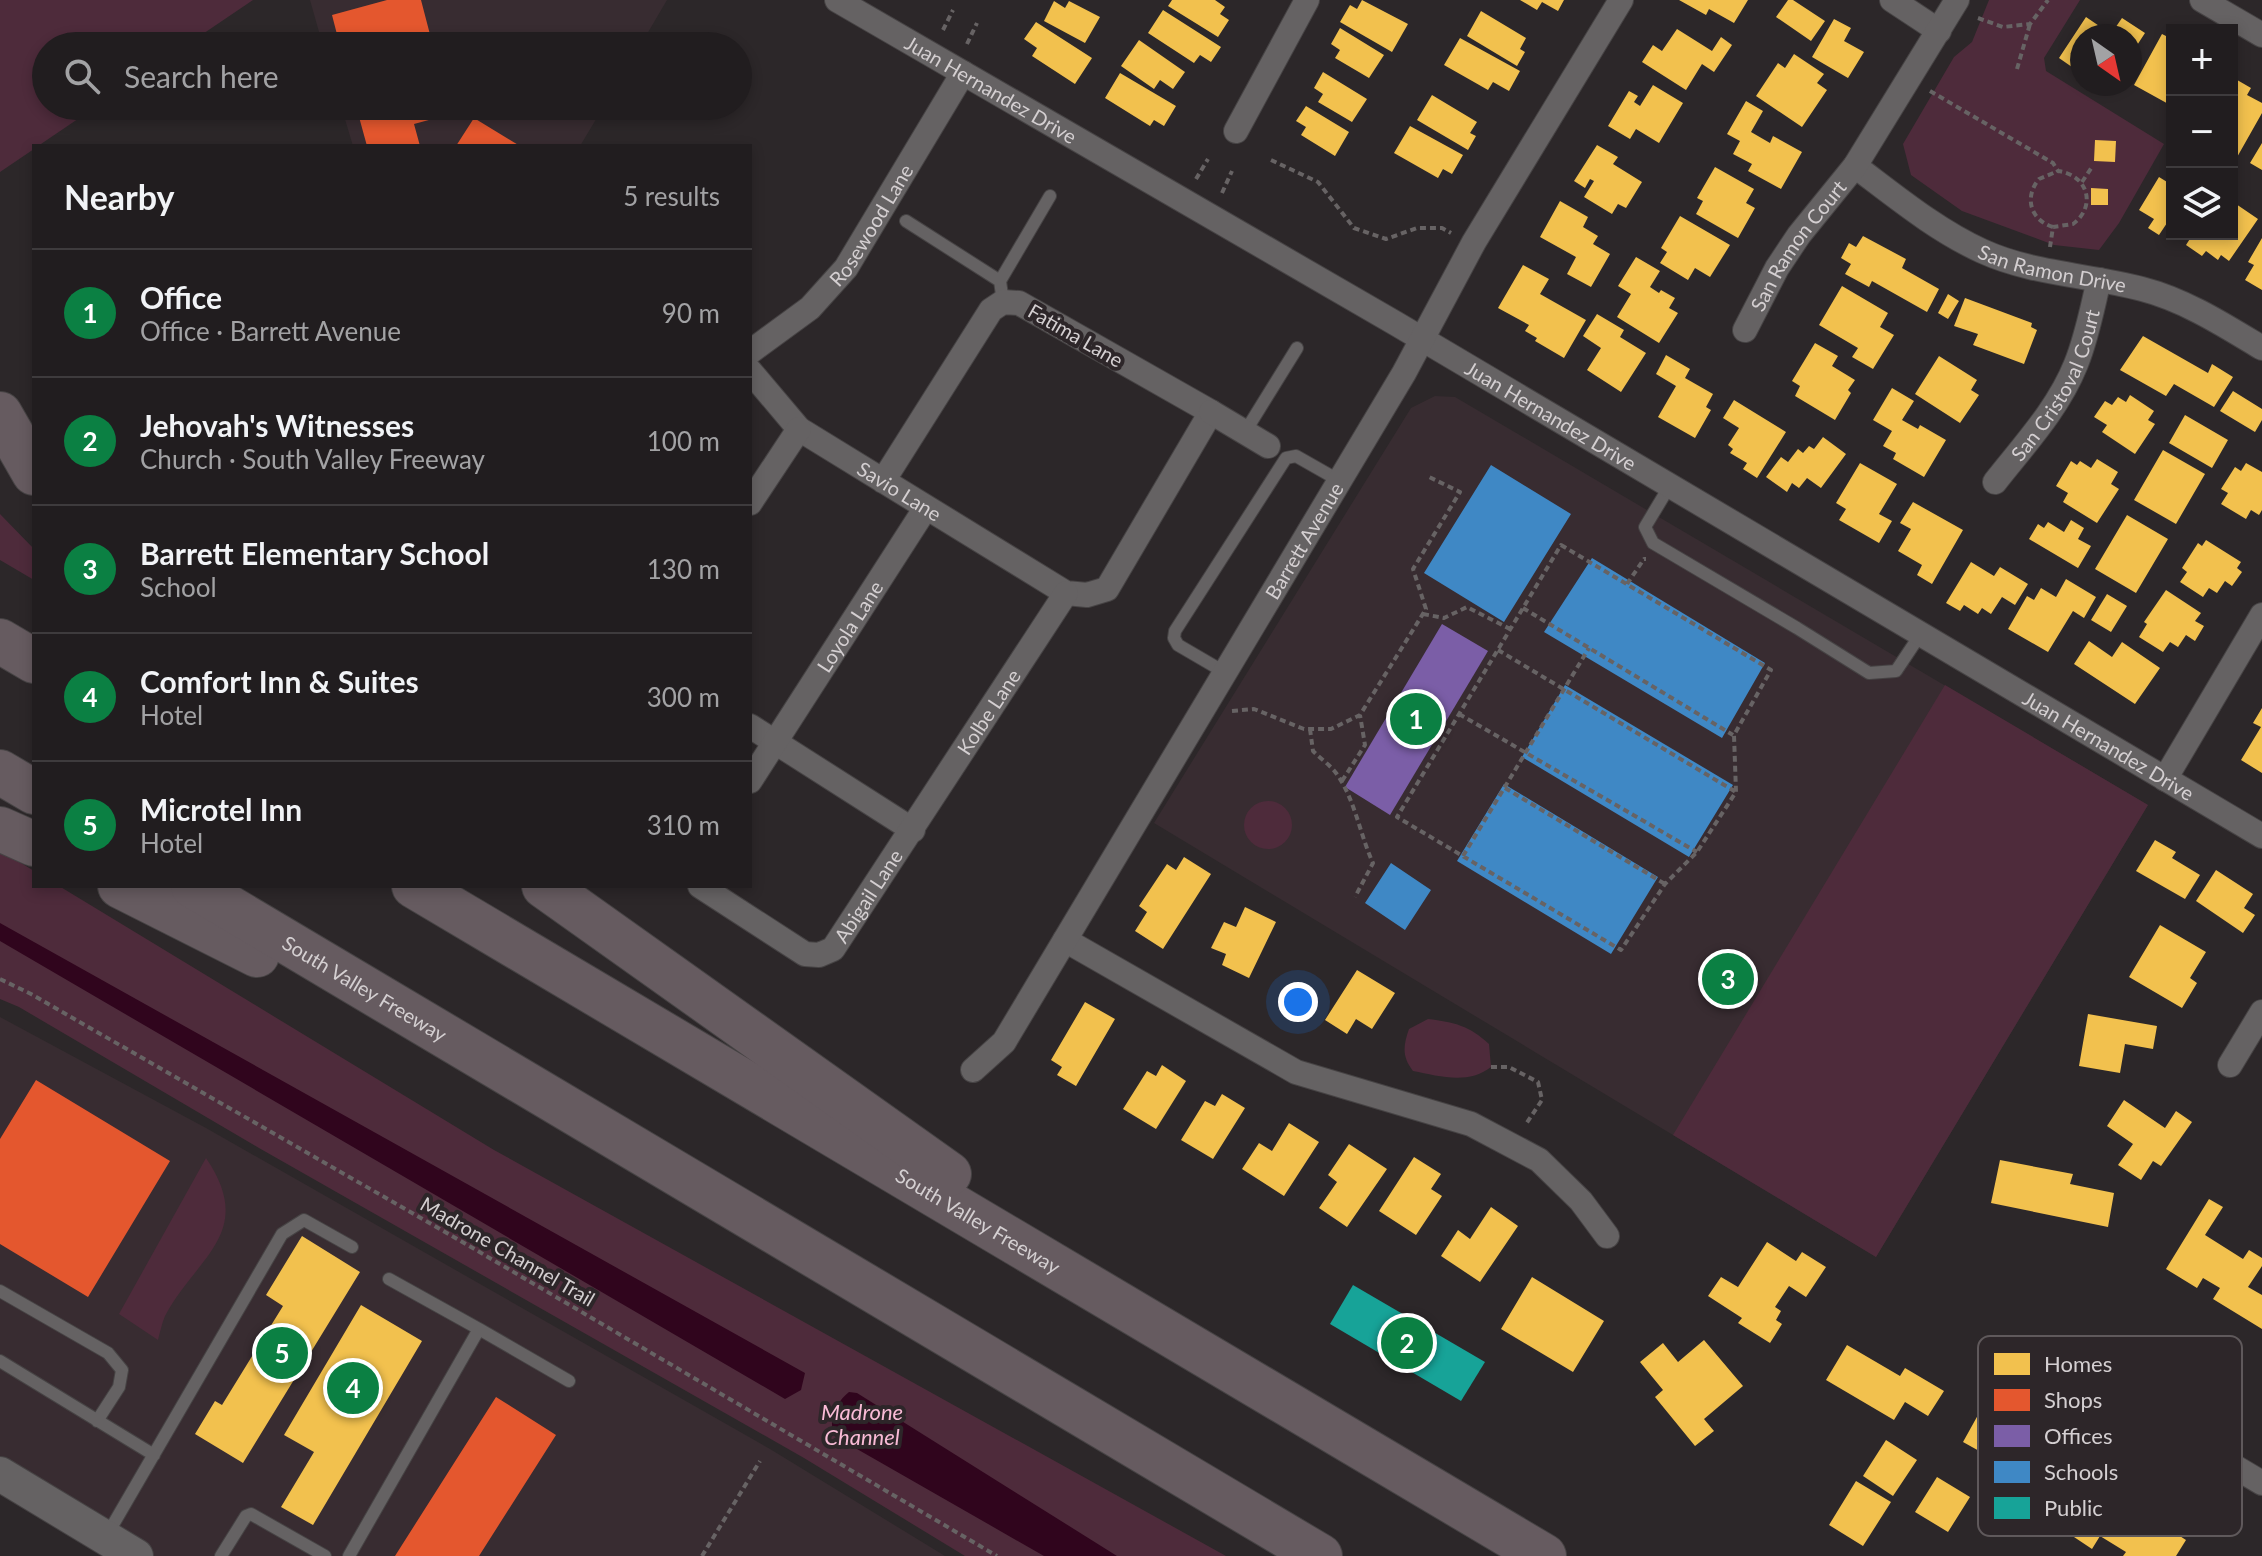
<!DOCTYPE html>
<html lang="en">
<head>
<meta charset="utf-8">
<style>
	:root { --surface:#211d1f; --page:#2d2a2c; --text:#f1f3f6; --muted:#a2a2a4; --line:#3e3b3d; --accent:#0b8043 }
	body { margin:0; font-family:Lato,sans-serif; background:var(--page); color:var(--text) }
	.controls { position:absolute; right:24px; top:24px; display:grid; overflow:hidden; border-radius:0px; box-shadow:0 4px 12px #0003 }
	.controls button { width:72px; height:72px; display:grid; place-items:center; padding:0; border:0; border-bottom:2px solid var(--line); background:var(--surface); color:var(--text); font:40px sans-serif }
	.compass { position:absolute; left:2070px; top:24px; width:72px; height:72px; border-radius:50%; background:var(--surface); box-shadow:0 4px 12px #0003; rotate:146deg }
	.you { position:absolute; left:1298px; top:1002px; width:28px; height:28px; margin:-20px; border:6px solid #fff; border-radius:50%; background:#1a73e8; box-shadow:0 0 0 12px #1a73e833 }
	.badge { display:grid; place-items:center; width:52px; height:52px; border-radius:50%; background:var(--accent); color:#fff; font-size:26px; font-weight:700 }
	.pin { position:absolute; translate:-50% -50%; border:4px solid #fff; box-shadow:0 2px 8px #0006 }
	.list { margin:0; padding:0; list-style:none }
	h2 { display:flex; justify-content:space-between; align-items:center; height:104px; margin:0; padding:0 32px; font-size:34px }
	h2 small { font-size:26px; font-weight:400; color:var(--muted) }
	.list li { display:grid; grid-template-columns:52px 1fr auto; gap:24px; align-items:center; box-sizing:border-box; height:128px; padding:0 32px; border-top:2px solid var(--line) }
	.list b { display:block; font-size:30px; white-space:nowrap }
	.list p { margin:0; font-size:26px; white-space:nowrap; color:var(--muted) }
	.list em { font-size:26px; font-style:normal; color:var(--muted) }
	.icon { flex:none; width:44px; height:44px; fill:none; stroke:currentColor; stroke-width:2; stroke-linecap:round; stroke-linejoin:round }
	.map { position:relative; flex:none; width:2262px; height:1556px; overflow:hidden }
	.search { position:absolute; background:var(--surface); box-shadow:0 4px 12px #0003; left:32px; top:32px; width:720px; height:88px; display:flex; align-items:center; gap:20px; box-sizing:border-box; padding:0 28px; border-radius:44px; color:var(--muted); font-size:30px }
	.panel { position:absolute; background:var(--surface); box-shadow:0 4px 12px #0003; left:32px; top:144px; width:720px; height:744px; border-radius:0px }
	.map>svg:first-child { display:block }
</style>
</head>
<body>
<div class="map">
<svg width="2262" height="1556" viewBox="0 0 2262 1556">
	<rect width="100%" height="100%" fill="#2c2729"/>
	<path fill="#382c31" d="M310,0H667L640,46H323Z
		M341,106H604L580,146H353Z
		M1435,396L1455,397L2148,805L1876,1257L1154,823L1411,408Z
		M0,1017L206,1128L770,1449L945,1556H152L0,1468Z"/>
	<path fill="#4e2b3b" d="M0,0H253L185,46H46V106H97L38,146H34V149L0,172Z
		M1989,0H2080L2044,58L2046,71L2164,144L2119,223L2099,250L2054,245L1962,211L1911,175L1903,144L1954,57L1972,42Z
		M0,514L34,549V580L0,560Z
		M1945,685L2148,805L1876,1257L1673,1135Z
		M1244 825a24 24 0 1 1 48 0a24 24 0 1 1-48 0Z
		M0,850L34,871V886H59L494,1150L1226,1556H965L804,1458L259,1148L19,1007L0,999Z
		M1428,1019C1454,1022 1470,1026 1489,1044L1491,1067C1468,1085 1439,1076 1413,1071C1402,1057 1403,1046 1409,1029Z
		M206,1158C257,1233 196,1257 165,1316C162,1323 160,1332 158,1340L119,1314Z"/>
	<path fill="#30051d" d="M0,923L805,1373L801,1390L785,1399L0,941Z
		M849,1392L857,1393L1117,1556H1044L836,1437C826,1422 836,1402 849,1392Z"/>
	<path fill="#f2c14e" d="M1172,0H1215L1225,7L1220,14L1229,20L1218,37L1168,6Z
		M1362,0L1408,24L1392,52L1340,22L1350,5L1357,9Z
		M1520,0H1564L1558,11L1542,2L1537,10Z
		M1679,0H1748L1734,23L1709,9L1706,15Z
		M1788,0H1793L1825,21L1811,41L1776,17Z
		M1054,1L1065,8L1069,1L1100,17L1085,43L1044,21Z
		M1163,10L1221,47L1211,62L1200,55L1194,63L1148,33Z
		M1481,11L1526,38L1520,49L1525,52L1517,66L1467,36Z
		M2086,17L2111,34L2122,18L2145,33L2130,56V36H2082V74L2059,58Z
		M1834,19L1851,28L1844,41L1864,52L1848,78L1812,57Z
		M1036,22L1092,58L1075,84L1032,56L1037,48L1024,39Z
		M1340,28L1384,55L1369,78L1335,58L1340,50L1331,44Z
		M1677,29L1712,51L1721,37L1732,45L1714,72L1702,64L1686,90L1642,62L1653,45L1662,51Z
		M2162,34L2172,39V106L2134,85Z
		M1460,38L1520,71L1509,91L1493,82L1488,90L1444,65Z
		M1139,40L1185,72L1173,89L1160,80L1154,89L1121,66Z
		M1794,54L1824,74L1817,83L1827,90L1802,127L1756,96L1778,63L1785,68Z
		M1323,72L1367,99L1352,122L1318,102L1323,94L1314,88Z
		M1120,73L1176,106L1164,126L1154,120L1150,126L1105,98Z
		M2232,77L2251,88L2247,95L2262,103V113L2236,159L2232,156Z
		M1653,85L1683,103L1659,143L1636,129L1630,139L1608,126L1629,91L1638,96L1634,102L1640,106Z
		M1432,95L1477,122L1470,133L1476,136L1468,150L1417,120Z
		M1746,101L1763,111L1751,132L1770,143L1773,136L1802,152L1781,189L1748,171L1752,164L1733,154L1740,141L1727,134Z
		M1306,106L1349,132L1335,156L1301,135L1306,127L1296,121Z
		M1410,126L1463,155L1452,174L1443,169L1438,178L1394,153Z
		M2095,140L2116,141L2115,162L2094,161Z
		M2262,143V170L2250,163Z
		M1597,145L1618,157L1613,164L1642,182L1626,208L1618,204L1612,214L1584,197L1594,181L1590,179L1585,188L1574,181Z
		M1715,167L1754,189L1746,203L1755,208L1738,238L1696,214L1703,201L1697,198Z
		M2159,177L2172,185V226L2167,223L2159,235L2148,228L2154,219L2139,210Z
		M2091,188L2108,189V205H2091Z
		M1560,201L1588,217L1583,227L1598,236L1593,244L1610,254L1591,287L1567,274L1576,257L1540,237Z
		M2236,204L2258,219L2229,261L2221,255L2218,260L2206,251L2202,256L2186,245L2193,234H2232V210Z
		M1680,216L1730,245L1710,277L1695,268L1688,280L1660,263L1667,252L1661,248Z
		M1863,236L1906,259L1902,268L1939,289L1927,312L1872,281L1869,287L1845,274L1851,264L1841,258L1849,243L1856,247Z
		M2262,238V290L2245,280L2254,265L2248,262Z
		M1636,257L1660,271L1650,287L1659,293L1661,290L1675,298L1669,308L1678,313L1659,343L1617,317L1631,294L1618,286Z
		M1523,265L1549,279L1540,294L1586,320L1564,358L1535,341L1537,338L1525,331L1529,325L1498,308Z
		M1842,286L1888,313L1880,327L1894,335L1873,369L1852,357L1858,348L1819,325Z
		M1948,294L1959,301L1948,319L1938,313Z
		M1965,298L2032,323L2031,327L2037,330L2024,364L1973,345L1978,334L1954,326Z
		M1597,314L1624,330L1620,337L1646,353L1621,392L1587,370L1601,348L1583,336Z
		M2143,336L2208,373L2212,364L2233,377L2214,407L2174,384L2166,396L2120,370Z
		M1815,343L1838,356L1832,366L1855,380L1848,390L1851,393L1835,420L1795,396L1800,386L1792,381Z
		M1666,355L1690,369L1685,378L1713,394L1706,407L1711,410L1695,438L1658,417L1676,386L1656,374Z
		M1939,356L1977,380L1971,390L1979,395L1960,423L1915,394Z
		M1892,388L1914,401L1902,420L1918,429L1920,425L1946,440L1924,477L1893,459L1896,453L1883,446L1892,431L1873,420Z
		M2233,391L2262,409V420L2255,432L2220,411Z
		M2130,395L2154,411L2148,420L2155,424L2135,454L2102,432L2107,425L2094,417L2105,401L2112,405L2118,397L2126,402Z
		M1734,400L1786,432L1757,478L1743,469L1747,463L1730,453L1733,449L1728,445L1739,428L1723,418Z
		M2185,415L2228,440L2212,468L2169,443Z
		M1823,437L1846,454L1821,488L1807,478L1799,488L1792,483L1787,492L1766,477L1781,457L1788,462L1798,449L1803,453L1809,446L1814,449Z
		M2163,450L2205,474L2176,524L2134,500Z
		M2097,459L2118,472L2111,484L2119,489L2097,523L2063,502L2068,493L2056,486L2071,461L2077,465L2080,461L2091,468Z
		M1860,463L1897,484L1879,514L1892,521L1879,543L1839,520L1846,509L1836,503Z
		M2246,463L2262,472V510L2259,515L2251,510L2246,519L2221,504L2228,493L2221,489L2235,467L2241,471Z
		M1913,502L1963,530L1932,584L1917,575L1922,565L1898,551L1911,529L1900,523Z
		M2127,515L2168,539L2136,593L2095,569Z
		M2071,520L2084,528L2078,539L2091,546L2078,568L2029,539L2038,524L2044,528L2048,522L2064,532Z
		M2206,540L2241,562L2237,568L2242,572L2232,586L2225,581L2217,593L2209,588L2203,597L2180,582L2187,572L2182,568L2198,543L2202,546Z
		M1971,562L1994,576L2000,567L2028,584L2015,605L2002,597L1991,614L1982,608L1978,614L1964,605L1960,611L1946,603Z
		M2066,579L2096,597L2084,618L2073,611L2048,652L2008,629L2027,596L2034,600L2041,588L2056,597Z
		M2166,590L2201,613L2195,621L2204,626L2195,641L2186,635L2178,647L2170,642L2163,652L2139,637L2147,624L2144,622Z
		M2107,594L2127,606L2111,632L2091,620Z
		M2089,641L2112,657L2122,642L2160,668L2135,704L2074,664Z
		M2262,708V773L2241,760L2261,727L2253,723Z
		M2155,840L2176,852L2172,858L2200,875L2185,899L2136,871Z
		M1184,857L1211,874L1163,949L1135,931L1147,912L1139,906L1167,864L1176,870Z
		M2216,870L2253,894L2244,908L2255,915L2243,933L2196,901Z
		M1245,907L1276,922L1249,978L1222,965L1226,954L1211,948L1224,922L1236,927Z
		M2160,925L2206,952L2190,978L2197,983L2182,1008L2129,977Z
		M1357,970L1395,993L1372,1029L1356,1019L1347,1034L1325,1020Z
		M1085,1002L1115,1019L1076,1086L1057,1075L1062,1067L1051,1060Z
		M2088,1014L2157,1026L2153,1049L2125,1044L2120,1073L2079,1066Z
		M1162,1065L1186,1081L1156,1129L1123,1109L1147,1071L1156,1076Z
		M1222,1094L1245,1108L1213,1159L1181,1140L1205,1101L1215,1106Z
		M2124,1100L2165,1128L2176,1111L2192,1122L2161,1166L2153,1161L2141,1180L2118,1165L2133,1144L2107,1126Z
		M1289,1123L1319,1142L1284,1196L1242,1169L1259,1143L1272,1151Z
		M1349,1144L1387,1169L1347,1227L1319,1208L1337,1182L1328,1175Z
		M1414,1157L1441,1174L1431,1189L1442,1196L1416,1235L1379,1211Z
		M2000,1160L2073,1174L2070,1184L2114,1193L2108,1227L1991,1203Z
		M2209,1199L2223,1207L2205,1235L2243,1259L2249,1250L2262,1258V1266L2248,1287L2262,1295V1329L2213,1299L2220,1288L2203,1278L2197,1288L2166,1269Z
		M1491,1207L1518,1226L1480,1282L1441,1256L1458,1230L1470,1239Z
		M302,1236L360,1272L243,1463L195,1434L215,1401L222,1405L283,1306L266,1295Z
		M1767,1242L1796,1261L1802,1252L1826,1267L1806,1297L1789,1286L1775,1307L1781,1311L1776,1320L1782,1324L1770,1343L1738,1323L1742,1318L1708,1296L1721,1277L1738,1287Z
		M1532,1277L1604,1321L1573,1372L1501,1329Z
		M361,1305L422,1341L313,1525L281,1507L314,1452L284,1435Z
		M1704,1340L1743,1386L1704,1419L1714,1431L1695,1446L1655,1397L1663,1390L1640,1362L1663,1343L1678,1362Z
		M1847,1345L1900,1376L1905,1368L1944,1391L1928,1416L1905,1402L1894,1420L1826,1380Z
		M1978,1415L2020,1439L2025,1431L2044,1441L2039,1449L2066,1464L2046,1499L1985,1465L1990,1457L1963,1442Z
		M1886,1440L1917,1460L1893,1496L1863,1476Z
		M1937,1477L1970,1497L1948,1532L1915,1512Z
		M1856,1481L1891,1502L1863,1546L1829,1525Z
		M2099,1484L2186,1540L2176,1556H2123L2126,1552L2100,1536L2092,1549L2068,1533Z"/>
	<path fill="#e4572e" d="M387,0H421L433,46H340L332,15Z
		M356,106H449L451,114L414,124L420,146H367Z
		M474,118L520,146H456Z
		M36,1080L170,1161L88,1297L0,1244V1139Z
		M496,1397L556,1435L479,1556H395Z"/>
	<path fill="#7b5ea7" d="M1442,624L1488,651L1390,815L1345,787Z"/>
	<path fill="#3f88c5" d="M1491,465L1571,514L1504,622L1424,573Z
		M1592,558L1765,663L1722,738L1544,632Z
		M1565,685L1733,785L1689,857L1522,757Z
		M1504,784L1658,877L1611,954L1457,861Z
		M1391,863L1431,890L1405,930L1365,903Z"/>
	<path fill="#17a398" d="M1353,1285L1485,1362L1461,1401L1330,1324Z"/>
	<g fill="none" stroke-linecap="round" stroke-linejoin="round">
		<g stroke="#464344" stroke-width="14">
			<path id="lane" d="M906,221L1000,281L1003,302
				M1000,281L1050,196
				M1245,432L1297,348
				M1669,487L1645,527L1653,543L1797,628L1869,673L1896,671L1920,635
				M1226,673L1178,645L1174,638L1175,631L1286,458L1296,456L1340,481
				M0,1291L108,1353L122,1370L119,1387L97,1421
				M479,1329L569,1381
				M0,1361L154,1455
				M107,1535L282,1234L304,1220L352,1247
				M221,1556L246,1516L251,1514L325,1556
				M349,1556L479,1329L389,1279"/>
		</g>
		<g stroke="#464344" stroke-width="26">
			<g id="street">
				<path id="s1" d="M837,0L1395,323L2262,836"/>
				<path d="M1892,0L1939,31"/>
				<path d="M2202,0L2262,35"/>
				<path d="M1236,131L1307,0"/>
				<path id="s2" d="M1855,166C1895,196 1936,230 1982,251C2032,274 2089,275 2142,289C2185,300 2224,325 2262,348"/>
				<path id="s3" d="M1745,330L1777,268L1799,235L1855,166L1957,0"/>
				<path id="s4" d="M750,352L810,308L846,268L963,73"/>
				<path id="s5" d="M750,371L799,429L1066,593L1087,595L1107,589L1211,412L1019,303L1003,302L991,310L883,481"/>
				<path d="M1211,412L1268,446"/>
				<path id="s6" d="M1995,482C2024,445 2058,409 2076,364C2087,337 2092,309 2099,280"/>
				<path d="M750,503L799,429"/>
				<path d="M750,726L913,830"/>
				<path d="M2165,779L2262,615"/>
				<path id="s7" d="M750,781L925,509"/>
				<path id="s8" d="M700,886L805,954L819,955L833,949L1066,593"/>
				<path d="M1065,940L1296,1072L1471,1124L1539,1160L1581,1201L1607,1236"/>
				<path d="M2230,1065L2262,1012"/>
				<path id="s9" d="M973,1070L1004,1042L1404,373L1474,242L1621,0"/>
				<path d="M2063,1365L2262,1483"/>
			</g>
		</g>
		<g stroke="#464344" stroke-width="36">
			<path id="secondary" d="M0,1474L136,1556"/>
		</g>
		<g stroke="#464344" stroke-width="46">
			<g id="highway">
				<path d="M0,414L34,473"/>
				<path d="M0,641L34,661"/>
				<path d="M0,772L34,792"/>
				<path d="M0,829L34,844"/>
				<path d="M120,886L257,955"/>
				<path id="s10" d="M193,886L1320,1556"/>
				<path id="s11" d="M414,886L1544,1556"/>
				<path d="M544,886L949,1174"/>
			</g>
		</g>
		<path stroke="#676364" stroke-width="4" stroke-dasharray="6 4" stroke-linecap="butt" d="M1978,18L2003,27L2030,24L2048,0
			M943,30L953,10
			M967,44L977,23
			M2017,69L2030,24
			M1930,91L2053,163L2058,171C2088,175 2097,206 2073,224L2053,227L2050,247
			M1271,160L1318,182L1354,228L1386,239L1417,228H1442L1451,233
			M1196,179L1208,159
			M2082,182L2092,167
			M1222,193L1232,171
			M2053,227C2030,220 2024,197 2039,179L2058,171
			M1561,545L1771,670L1734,735L1736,792L1697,852L1665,884L1621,950L1397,817Z
			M1627,584L1644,559H1646
			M1523,608L1733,735
			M1423,614L1444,618L1467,607L1510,629
			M1498,650L1736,792
			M1232,711L1254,709L1304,729H1331L1360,715L1426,609L1413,569L1460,492L1427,476
			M1459,714L1697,852
			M1310,729L1313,751C1320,758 1330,765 1336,773C1355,799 1360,835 1373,863L1355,897
			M1342,781L1365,745L1360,715
			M1505,788L1665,884
			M1463,856L1589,648
			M0,979L31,994L459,1240L997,1556
			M1491,1067H1509L1538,1082L1542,1100L1526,1124
			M702,1556L760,1461"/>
		<use href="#lane" stroke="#656263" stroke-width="12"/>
		<use href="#street" stroke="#656263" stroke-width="24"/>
		<use href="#secondary" stroke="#656263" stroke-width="34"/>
		<use href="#highway" stroke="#665b60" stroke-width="44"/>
	</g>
	<g text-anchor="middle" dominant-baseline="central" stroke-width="8" stroke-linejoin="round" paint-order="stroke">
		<g font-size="20" fill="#d4cfd1" stroke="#2d2629">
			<text stroke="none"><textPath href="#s1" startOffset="178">Juan Hernandez Drive</textPath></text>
			<text stroke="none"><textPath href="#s4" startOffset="178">Rosewood Lane</textPath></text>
			<text stroke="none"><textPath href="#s3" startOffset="100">San Ramon Court</textPath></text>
			<text stroke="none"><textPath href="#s2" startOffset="226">San Ramon Drive</textPath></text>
			<text transform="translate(1076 335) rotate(30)">Fatima Lane</text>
			<text stroke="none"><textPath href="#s6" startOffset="116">San Cristoval Court</textPath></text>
			<text stroke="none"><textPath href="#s1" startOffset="826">Juan Hernandez Drive</textPath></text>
			<text stroke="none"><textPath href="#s5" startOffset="194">Savio Lane</textPath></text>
			<text stroke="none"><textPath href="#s9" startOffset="626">Barrett Avenue</textPath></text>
			<text stroke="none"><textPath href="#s7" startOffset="184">Loyola Lane</textPath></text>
			<text stroke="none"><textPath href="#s8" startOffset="438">Kolbe Lane</textPath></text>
			<text stroke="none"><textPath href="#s1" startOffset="1474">Juan Hernandez Drive</textPath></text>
			<text stroke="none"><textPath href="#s8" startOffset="218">Abigail Lane</textPath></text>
			<text stroke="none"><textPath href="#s10" startOffset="200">South Valley Freeway</textPath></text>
			<text stroke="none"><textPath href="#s11" startOffset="656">South Valley Freeway</textPath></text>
			<text transform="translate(508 1251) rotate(30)">Madrone Channel Trail</text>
		</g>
		<g font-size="22" font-style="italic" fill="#f9bbd6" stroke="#2d2629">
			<text x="862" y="1411">Madrone<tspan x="862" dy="25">Channel</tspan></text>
		</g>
	</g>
	<rect x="1978" y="1336" width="264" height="200" rx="12" fill="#2d2629" stroke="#5f595b" stroke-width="2"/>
	<rect x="1994" y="1353" width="36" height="22" fill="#f2c14e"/>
	<rect x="1994" y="1389" width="36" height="22" fill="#e4572e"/>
	<rect x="1994" y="1425" width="36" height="22" fill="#7b5ea7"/>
	<rect x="1994" y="1461" width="36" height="22" fill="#3f88c5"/>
	<rect x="1994" y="1497" width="36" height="22" fill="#17a398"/>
	<g font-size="22" fill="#d4cfd1">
		<text x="2044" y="1372">Homes</text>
		<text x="2044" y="1408">Shops</text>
		<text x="2044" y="1444">Offices</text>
		<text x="2044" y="1480">Schools</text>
		<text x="2044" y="1516">Public</text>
	</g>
</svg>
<div class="controls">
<button>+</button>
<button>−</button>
<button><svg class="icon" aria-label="layers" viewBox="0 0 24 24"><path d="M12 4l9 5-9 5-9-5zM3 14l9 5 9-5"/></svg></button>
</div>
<svg class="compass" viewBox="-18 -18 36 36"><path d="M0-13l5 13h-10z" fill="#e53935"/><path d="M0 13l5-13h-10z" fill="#a2a2a4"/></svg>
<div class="you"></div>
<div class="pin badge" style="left:1416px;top:719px">1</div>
<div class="pin badge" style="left:1407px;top:1343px">2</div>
<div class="pin badge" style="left:1728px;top:979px">3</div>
<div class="pin badge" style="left:353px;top:1388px">4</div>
<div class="pin badge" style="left:282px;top:1353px">5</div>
<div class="search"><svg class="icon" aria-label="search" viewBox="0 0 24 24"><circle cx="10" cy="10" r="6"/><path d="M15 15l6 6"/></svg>Search here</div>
<section class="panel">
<h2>Nearby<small>5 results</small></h2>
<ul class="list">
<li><span class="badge">1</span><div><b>Office</b><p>Office · Barrett Avenue</p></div><em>90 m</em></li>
<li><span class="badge">2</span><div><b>Jehovah's Witnesses</b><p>Church · South Valley Freeway</p></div><em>100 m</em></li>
<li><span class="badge">3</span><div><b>Barrett Elementary School</b><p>School</p></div><em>130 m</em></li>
<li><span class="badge">4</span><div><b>Comfort Inn &amp; Suites</b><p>Hotel</p></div><em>300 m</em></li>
<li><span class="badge">5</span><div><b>Microtel Inn</b><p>Hotel</p></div><em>310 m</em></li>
</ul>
</section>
</div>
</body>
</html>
